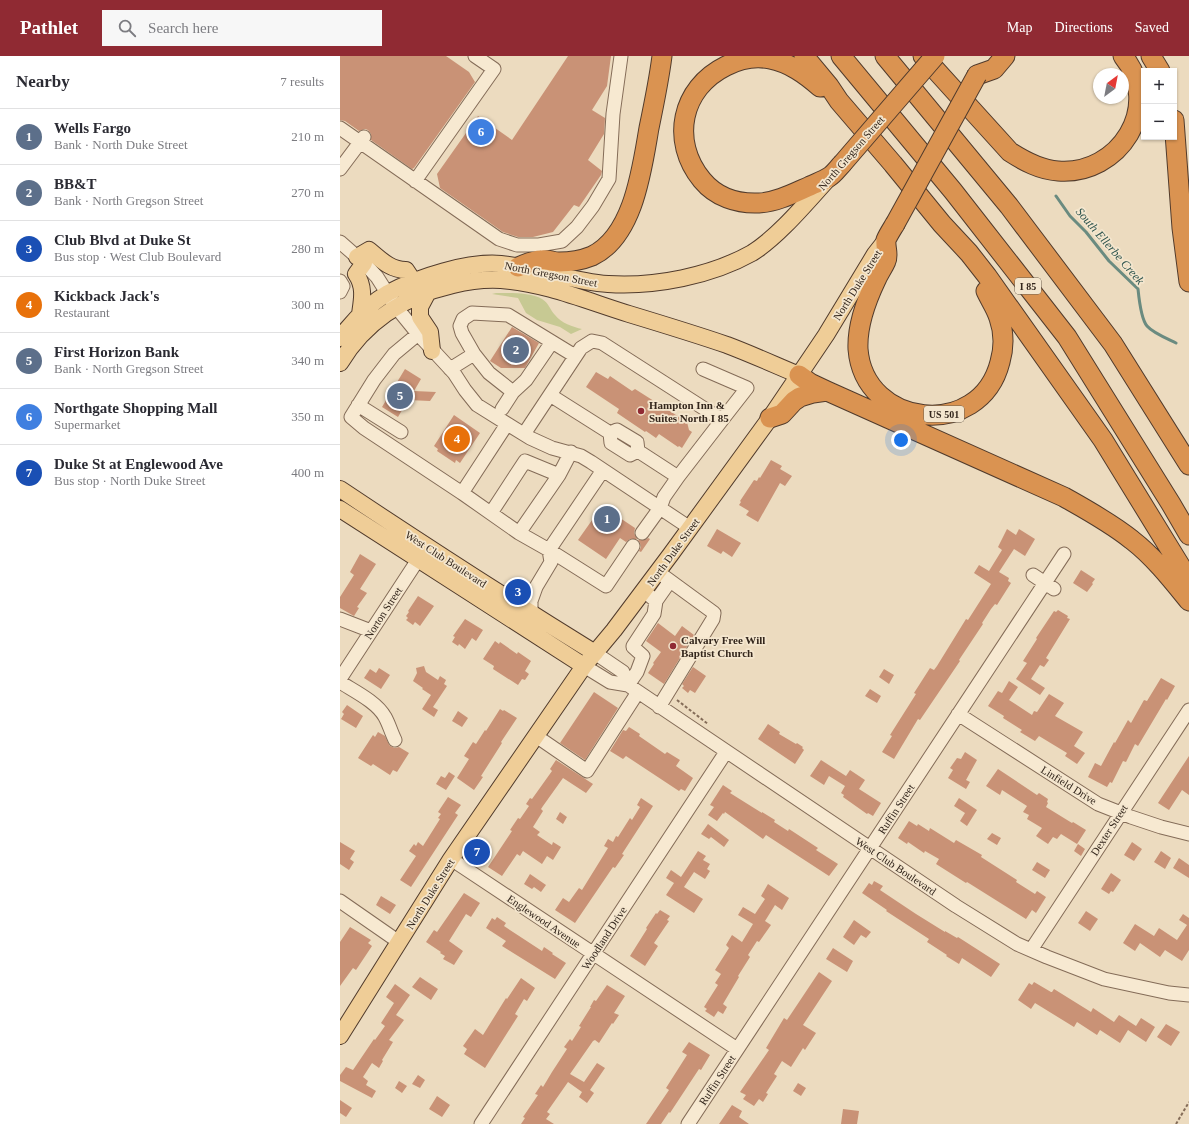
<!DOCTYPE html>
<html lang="en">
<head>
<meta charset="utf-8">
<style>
	:root { --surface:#fff; --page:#f7f7f7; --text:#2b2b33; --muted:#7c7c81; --line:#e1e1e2; --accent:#902a33 }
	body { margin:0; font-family:Georgia,serif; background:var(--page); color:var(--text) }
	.controls { position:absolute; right:12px; top:12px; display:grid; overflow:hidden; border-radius:0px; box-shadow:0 1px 3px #0004 }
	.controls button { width:36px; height:36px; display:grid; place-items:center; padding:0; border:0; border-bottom:1px solid var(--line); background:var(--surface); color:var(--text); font:20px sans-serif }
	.compass { position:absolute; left:753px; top:12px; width:36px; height:36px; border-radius:50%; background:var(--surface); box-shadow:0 1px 3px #0004; rotate:32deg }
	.you { position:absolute; left:561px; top:384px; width:14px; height:14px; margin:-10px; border:3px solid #fff; border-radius:50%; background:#1a73e8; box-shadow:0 0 0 6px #1a73e833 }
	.badge { display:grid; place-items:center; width:26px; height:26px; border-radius:50%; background:var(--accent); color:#fff; font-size:13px; font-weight:700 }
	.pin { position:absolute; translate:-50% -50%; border:2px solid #fff; box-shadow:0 1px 4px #0006 }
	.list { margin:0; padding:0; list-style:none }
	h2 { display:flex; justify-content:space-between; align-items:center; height:52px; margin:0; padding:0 16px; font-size:17px }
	h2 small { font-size:13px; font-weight:400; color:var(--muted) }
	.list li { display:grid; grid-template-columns:26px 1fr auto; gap:12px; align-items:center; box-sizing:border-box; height:56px; padding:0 16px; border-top:1px solid var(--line) }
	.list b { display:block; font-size:15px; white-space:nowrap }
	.list p { margin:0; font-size:13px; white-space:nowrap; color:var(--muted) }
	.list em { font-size:13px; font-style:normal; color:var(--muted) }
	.icon { flex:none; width:22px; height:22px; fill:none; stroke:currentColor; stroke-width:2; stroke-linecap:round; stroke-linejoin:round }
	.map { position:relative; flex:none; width:849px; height:1068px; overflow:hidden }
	header { display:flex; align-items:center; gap:24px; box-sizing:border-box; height:56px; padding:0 20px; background:var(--accent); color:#fff }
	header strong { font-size:19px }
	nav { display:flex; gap:22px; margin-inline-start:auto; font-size:14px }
	.search { width:280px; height:36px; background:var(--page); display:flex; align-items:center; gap:10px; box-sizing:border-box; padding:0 14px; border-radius:0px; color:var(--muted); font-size:15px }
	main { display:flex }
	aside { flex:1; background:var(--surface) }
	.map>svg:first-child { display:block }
</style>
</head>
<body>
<header>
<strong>Pathlet</strong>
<div class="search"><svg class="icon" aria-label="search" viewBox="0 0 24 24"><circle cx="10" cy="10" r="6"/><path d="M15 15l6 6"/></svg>Search here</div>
<nav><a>Map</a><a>Directions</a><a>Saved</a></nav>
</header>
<main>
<aside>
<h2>Nearby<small>7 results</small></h2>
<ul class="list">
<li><span class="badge" style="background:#5c6f8a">1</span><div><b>Wells Fargo</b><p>Bank · North Duke Street</p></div><em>210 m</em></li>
<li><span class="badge" style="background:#5c6f8a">2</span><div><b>BB&amp;T</b><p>Bank · North Gregson Street</p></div><em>270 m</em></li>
<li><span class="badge" style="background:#1a4fb4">3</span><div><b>Club Blvd at Duke St</b><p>Bus stop · West Club Boulevard</p></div><em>280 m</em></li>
<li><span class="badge" style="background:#e8710a">4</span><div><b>Kickback Jack's</b><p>Restaurant</p></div><em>300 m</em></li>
<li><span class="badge" style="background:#5c6f8a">5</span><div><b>First Horizon Bank</b><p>Bank · North Gregson Street</p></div><em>340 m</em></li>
<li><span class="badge" style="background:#3f7fe0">6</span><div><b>Northgate Shopping Mall</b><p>Supermarket</p></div><em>350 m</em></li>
<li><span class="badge" style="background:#1a4fb4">7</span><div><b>Duke St at Englewood Ave</b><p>Bus stop · North Duke Street</p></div><em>400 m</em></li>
</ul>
</aside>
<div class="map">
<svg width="849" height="1068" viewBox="0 0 849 1068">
	<rect width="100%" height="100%" fill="#ecdbbf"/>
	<path fill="#c7c993" d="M156,237C168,237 191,236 202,243C209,247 210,254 215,259C221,267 233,271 242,273L231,278L220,271L197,264L186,257L178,242L152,238Z"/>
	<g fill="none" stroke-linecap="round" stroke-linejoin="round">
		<path stroke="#6a8b80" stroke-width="3" d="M716,140L730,160L746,176L769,205L798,233C799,243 801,263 807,270C813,277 828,283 836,287"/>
	</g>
	<path fill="#c99276" d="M0,0H106L129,16L135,26L74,112L72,113L31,84V78L28,74L25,73L19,75L5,65L0,64Z
		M228,0H271L267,30L252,54L265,62L264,78L248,104L262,115L261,119L239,151L234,149L213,176L193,181H178L163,176L100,132L97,118L138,60L172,84Z
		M172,271L199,287L185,312H161L150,305Z
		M65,313L81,323L74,335L96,336L90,345L68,344L58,361L42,351Z
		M256,316L268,323L270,320L292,335L295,333L347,366L349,374L352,376L342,392L339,390L338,391L319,378L316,382L306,375L305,376L277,357L279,353L246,331Z
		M114,359L140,377L120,407L116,404L115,407L97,395L98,393L94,390Z
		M431,404L442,410L440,413L452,420L445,430L440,427L418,466L406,459L409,455L399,449L401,446L400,445L414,424L417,425L419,421L420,422Z
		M262,450L295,472L294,477L297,483H290L286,486L280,482L266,503L238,484Z
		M377,473L401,487L392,501L383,495L381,498L367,490Z
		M667,473L676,479L679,473L695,483L685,500L674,493L659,516L669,522L668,525L671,527L657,549L655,548L651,553L642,567L643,568L619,604L620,605L580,664L578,663L554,703L542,696L552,680L550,679L576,638L574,637L590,612L594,614L597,610L626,563L628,564L651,528L634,517L639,509L649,515L662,494L658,491Z
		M308,482L310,483L301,496L299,495L301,491L300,487L298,484H305Z
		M20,498L36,508L20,533L27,537L17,551L19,552L14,560L0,552V541L14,519L10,516Z
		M741,514L755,523L752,527L753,528L747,536L733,527Z
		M78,540L94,550L80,570L75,566L73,569L66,564L68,562L66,560L69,556L68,555Z
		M718,554L728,560L727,562L730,563L706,602L709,604L704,611L700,609L691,623L705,632L700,639L676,623L687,607L683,605L697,583L696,582L714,555L716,556Z
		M125,563L143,574L136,585L132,582L125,593L119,588L118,590L112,586L115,581L113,580Z
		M318,567L335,580L342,570L354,579L324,628L308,617L314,608L313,607L321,596L306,585Z
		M155,585L159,588L160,586L177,598L178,596L191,605L185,615L189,618L185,624L182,623L178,629L153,613L154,610L143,603Z
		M84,610L86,616L98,624L100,620L106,624L104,628L107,630L93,651L98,654L94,661L82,653L91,639L82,633L83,632L73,625L77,617L76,612Z
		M353,611L366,620L355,637L350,634L348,637L342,632L344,630L342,628Z
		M39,612L50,619L41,633L24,622L30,613L36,617Z
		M544,613L554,619L549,628L539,621Z
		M821,622L835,630L827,644L826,643L798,690L795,688L786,706L783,705L772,727L770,726L767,731L748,721L755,707L761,710L774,686L775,687L788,664L791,667L804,644L807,645Z
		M669,625L678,631L669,644L692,659L694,655L697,656L709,638L724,647L715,660L743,676L734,690L745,697L737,708L725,700L727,697L699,680L695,685L680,676L682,674L663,662L664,660L648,650L658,635L662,637Z
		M530,633L541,640L537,647L525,640Z
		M254,636L278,652L245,704L220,687Z
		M7,649L23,660L16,672L1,663L4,658L2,656Z
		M160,653L163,655L164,654L177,662L161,686L162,687L141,720L143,721L134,734L117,722L129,703L124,700L133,686L136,688L145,674L146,675Z
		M118,655L128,662L122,671L112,665Z
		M428,668L440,676L439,678L456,688L457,687L463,691L462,692L464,694L455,708L418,683Z
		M289,671L300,678L299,680L325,698L327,696L340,704L336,710L353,722L345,735L341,733L339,735L286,700L283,703L270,695L283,674L286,675Z
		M38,676L45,680L50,690L55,692L59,691L69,697L57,716L53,714L50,719L33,708L31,710L18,702L33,679L35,681Z
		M625,696L637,704L626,724L630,726L626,733L608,722L613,714L610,712L617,702L621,703Z
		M849,700V739L842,734L829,754L818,747Z
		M216,704L253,728L246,737L223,722L203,750L201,753L203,755L193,771L200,776L197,779L212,789L213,786L221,791L213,804L207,800L202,808L183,795L180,800L177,798L162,820L148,811L172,775L170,774L178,762L180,763L189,750L186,748L190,742L192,743L212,715L210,713Z
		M481,704L506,720L510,714L525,724L519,733L541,747L533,760L528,757L527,758L503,741L504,739L501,737L505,730L489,720L484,729L470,720Z
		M658,713L697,739L699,737L708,743L707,746L708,747L706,751L732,767L733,766L746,774L737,788L721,778L717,783L713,781L708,788L696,780L702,772L687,763L689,759L683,756L687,750L662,734L660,739L646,730Z
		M109,716L115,720L106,734L96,728L101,720L105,722Z
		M383,729L392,735L390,737L422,757V756L435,764L434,766L448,775L449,773L478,792L476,794L498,808L489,820L426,779L423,783L385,756L384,758L383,757L377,765L368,759L374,751L370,749Z
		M108,741L121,749L115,757L118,759L71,831L60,824L76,800L69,795L74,788L76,790L78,786L83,790L100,763L98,762L101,758L98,756Z
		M301,742L313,750L282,798L284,799L275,812L273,811L235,867L215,854L223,842L229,846L239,832L242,834L268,792L264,790L268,783L273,786L276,780L278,781L290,762L292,764L300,751L297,749Z
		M619,742L637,754L627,770L620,765L625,757L614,750Z
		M220,756L227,761L223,768L216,763Z
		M569,765L577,770L578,768L589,775L590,772L614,787L616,784L642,799L641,801L677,824L676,826L695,838L697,835L706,841L696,857L692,854L686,863L627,826L626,827L596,808L599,803L585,795L584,797L568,786L567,788L558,782Z
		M368,768L389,784L384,791L371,781L369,783L361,778Z
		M652,777L661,782L657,789L647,783Z
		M0,786L15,795L10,803L14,806L9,814L0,808Z
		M792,786L802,793L794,805L784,799Z
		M738,788L745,793L741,800L734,795Z
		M358,795L366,800L363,804L370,808L367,813L370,815L365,823L354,816L344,831L363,843L354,857L326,839L334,827L326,822L331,814L341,821Z
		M821,795L831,802L825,813L814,806Z
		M839,802L849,809V822L833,812Z
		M697,806L710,814L705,822L692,814Z
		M771,817L781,824L773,836L771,835L769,838L761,833Z
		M190,818L206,829L201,836L194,831L192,833L184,828Z
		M534,825L543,830L540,834L576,858L605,876V875L617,882L618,881L660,908L651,921L622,902L619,908L606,900L607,899L587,886L589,883L546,855L547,854L522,837L529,827L532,829Z
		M428,828L449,842L442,854L435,849L425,865L431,869L419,886L417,885L408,899L410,901L398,920L399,921L383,948L387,951L383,958L378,955L374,961L365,955L367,953L364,951L378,929L375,927L381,918L375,914L389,892L386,889L392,879L402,886L413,868L398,859L403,851L415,858L425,843L421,840Z
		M124,837L140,847L131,861L126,858L109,885L123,895L114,909L103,903L105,900L100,897L101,896L86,886L94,874L97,876Z
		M41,840L56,849L50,858L36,849Z
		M320,854L330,860L327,864L329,865L314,887L318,890L305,910L290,900L307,873L306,872L316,857L317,858Z
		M746,855L758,863L750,875L738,867Z
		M843,858L849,862V894L842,905L825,894L820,901L800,887L795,895L783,887L795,868L814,880L819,872L837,884L847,869L839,864Z
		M157,861L166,867L164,870L167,872L202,895L204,891L213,897L212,898L226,907L215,923L162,890L166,885L146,872L152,862L155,864Z
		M514,864L531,876L526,882L521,879L514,889L503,881Z
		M10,871L31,884L28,887L32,890L16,914L13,912L0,930V886Z
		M493,892L513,905L507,916L486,903Z
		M479,916L492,925L463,969L476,977L465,994L463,992L451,1011L442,1005L434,1018L437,1020L426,1037L428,1038L423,1046L419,1043L414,1050L403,1043L406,1039L400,1036L429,994L426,992L444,962L447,964Z
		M80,921L98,933L91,944L72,931Z
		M181,922L195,932L187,945L184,943L175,958L178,960L145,1012L124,998L127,993L123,990L135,973L143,979L166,942L167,943Z
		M694,926L711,936H712L714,933L751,956L753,952L774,966L779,959L796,970L801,962L815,971L806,986L788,974L780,987L760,974L757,979L737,966L734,971L695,947L691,953L678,944L689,927L692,929Z
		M55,928L70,939L56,959L64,964L49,984L53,986L42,1004L43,1005L39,1012L32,1007L23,1021L28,1025L26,1029L36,1035L32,1042L0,1025V1019L6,1011L13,1014L34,983L35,984L45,970L41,967L54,947L46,941Z
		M267,929L285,940L274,957L279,959L273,968L272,967L259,987L255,984L253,985L230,1018L244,1026L257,1007L265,1012L250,1034L254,1037L247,1047L239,1041L242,1036L228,1026L207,1056L210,1058L206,1063L214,1068H181L185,1062L183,1061L198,1039L195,1038L201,1029L203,1031L212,1016L227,993L224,991L230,983L232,985L241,971L239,970L251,951H250L254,944L256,945Z
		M826,968L840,976L831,990L817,981Z
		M349,986L370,999L361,1014L359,1013L330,1057L329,1056L321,1068H306L329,1034L326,1032L347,999L342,996Z
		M78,1019L85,1024L80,1032L72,1028Z
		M59,1025L67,1030L62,1037L55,1032Z
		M458,1027L466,1032L461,1040L453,1035Z
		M97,1040L110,1049L102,1061L89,1053Z
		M0,1044L12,1052L6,1061L0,1057Z
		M392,1049L402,1055L399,1061L409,1068H379Z
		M503,1053L519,1055L517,1068H501Z"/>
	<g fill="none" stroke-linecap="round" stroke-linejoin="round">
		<g stroke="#846c58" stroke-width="15">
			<path id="minor" d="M0,72L159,183L177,189H199L222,185L237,171L253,150L269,123L273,58L281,0
				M0,113L24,81
				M75,125L154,13L135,0
				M0,186L24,207L37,221L56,251L78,278L114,317L125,334L137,349L190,382L212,392L241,400L251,406L350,472
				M0,225L3,230L0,236
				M78,278L54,298L34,324L11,361L24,372L122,437
				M134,298L149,317L173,336L162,353
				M110,313L134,298L122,277L120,270L123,263L132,257L168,259L235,300
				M363,313L407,332L382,364
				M173,336L186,324L212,286
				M210,339L270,377
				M18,349L61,376
				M167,368L122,437L179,477L219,419L231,396
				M270,377L271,387L290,399L298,395
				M184,378L241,292L252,285L262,287L382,364L338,421L298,395L297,386L277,374L270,377
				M263,414L209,494L266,530L293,490
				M151,457L185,405L219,419
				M179,477L209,494L211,506L196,531L191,545V558
				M302,477L320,452L324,441L338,421
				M318,516L374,557L373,563L319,651
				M693,519L714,533
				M310,540L316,545L330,525
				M0,563L31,575
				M255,597L283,616L288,629
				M244,610L270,626L288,629L616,850L677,888L707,901L764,923L829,937L849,939
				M0,623L83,496
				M0,626C14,635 37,646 45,661C49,668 51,676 55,684
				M288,629L297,616L303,600L293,591V590L314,558L316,545
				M618,658L758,748L791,761L821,771L849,778
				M196,680L247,715L298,636
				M111,803L397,993
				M0,845L59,886
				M691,894L849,654
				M141,1068L386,696
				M348,1068L724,498"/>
		</g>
		<g stroke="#513b2c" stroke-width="18">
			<path id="major" d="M17,201L29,194C40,203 50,214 66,214L74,226
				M88,236L80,251V261L90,276L92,295
				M20,258C22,244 25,231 16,218L24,207
				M0,282C13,265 29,248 48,237C78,221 128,205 161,208C198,211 232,226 268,228C315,231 371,220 412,197C438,181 467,146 488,123
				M0,307C26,264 65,240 113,229C129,225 145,223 161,224C205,227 247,245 289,258C322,268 355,278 387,289C411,298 435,309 459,319
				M0,433C84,489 169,544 255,597
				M0,453C82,505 162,558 244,610
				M0,980L111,803L244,610L274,574L331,498L430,362L486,279L535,198L546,184"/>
		</g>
		<g stroke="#513b2c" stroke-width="21">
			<path id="highway" d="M464,0L489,30L499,45L553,108L602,168L629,197L647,220L763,384L849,524
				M501,0L613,135L727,281L831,448L849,479
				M545,0L669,150L773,288L849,409
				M583,0L670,96C684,105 700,114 718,115C779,120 824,50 783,0
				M811,0L820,15
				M637,19L654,13L665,0
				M480,31C465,18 450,7 430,3C416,0 400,3 386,10C341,32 330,85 362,124C376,141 397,148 419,147C437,146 454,137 470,130C476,127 483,125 489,121C494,118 498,112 502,108
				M834,64L842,172L849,226
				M555,168C552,173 548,179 546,184C545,191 549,199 546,205C543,212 539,217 536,224C526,245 517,270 518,293C524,372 640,385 660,306C664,292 664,276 659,262C656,252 650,244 646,235
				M178,211C185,208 194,204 201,204C207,203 213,206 219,206C230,206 242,204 252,200C294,180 302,112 309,72C314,48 319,24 322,0
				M459,319L470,327L487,335L724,441C747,454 771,467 792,484C814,501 832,524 849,545
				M430,362L442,358L454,345L460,341L473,337L487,335"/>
		</g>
		<path stroke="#846c58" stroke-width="2" stroke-dasharray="3 2" stroke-linecap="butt" d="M337,644L368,668
			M836,1068L849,1046"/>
		<use href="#minor" stroke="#f7e9d1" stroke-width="13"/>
		<use href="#major" stroke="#efcd97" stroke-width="16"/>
		<use href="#highway" stroke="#da9351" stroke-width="19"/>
		<g stroke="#513b2c" stroke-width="21" stroke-linecap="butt">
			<path id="highway-bridge" d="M502,108L595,0
				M555,168L637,19"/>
		</g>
		<use href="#highway-bridge" stroke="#da9351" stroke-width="19"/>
	</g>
	<g fill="#902a33" stroke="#f4e6ce" stroke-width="1.5">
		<circle cx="301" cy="355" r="4"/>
		<circle cx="333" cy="590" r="4"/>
	</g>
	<g text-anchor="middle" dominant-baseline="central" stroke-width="3.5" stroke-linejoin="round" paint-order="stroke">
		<g fill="#f4e6ce" stroke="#6d6051" stroke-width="1">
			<rect x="675" y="222" width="26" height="16" rx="3"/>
			<rect x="584" y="350" width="40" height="16" rx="3"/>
		</g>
		<g font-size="10" font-weight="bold" fill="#33261c">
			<text x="688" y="230">I 85</text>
			<text x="604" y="358">US 501</text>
		</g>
		<g font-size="11" fill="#33261c" stroke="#f4e6ce">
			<text transform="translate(511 97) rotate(-49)">North Gregson Street</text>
			<text transform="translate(211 218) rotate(11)">North Gregson Street</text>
			<text transform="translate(517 229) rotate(-58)">North Duke Street</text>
			<text transform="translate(333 496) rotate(-54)">North Duke Street</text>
			<text transform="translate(106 503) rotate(33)">West Club Boulevard</text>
			<text transform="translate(43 557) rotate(-57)">Norton Street</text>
			<text transform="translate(729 729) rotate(32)">Linfield Drive</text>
			<text transform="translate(556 753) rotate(-57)">Ruffin Street</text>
			<text transform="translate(769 774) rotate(-57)">Dexter Street</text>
			<text transform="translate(556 810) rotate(34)">West Club Boulevard</text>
			<text transform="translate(90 838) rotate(-58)">North Duke Street</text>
			<text transform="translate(204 865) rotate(34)">Englewood Avenue</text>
			<text transform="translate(264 882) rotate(-57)">Woodland Drive</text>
			<text transform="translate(377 1024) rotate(-57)">Ruffin Street</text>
		</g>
		<g font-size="11" font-weight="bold" fill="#33261c" stroke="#f4e6ce" text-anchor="start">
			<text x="309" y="349">Hampton Inn &amp;<tspan x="309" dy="13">Suites North I 85</tspan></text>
			<text x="341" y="584">Calvary Free Will<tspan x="341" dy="13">Baptist Church</tspan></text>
		</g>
		<g font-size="12" font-style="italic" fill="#2c534d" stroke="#f4e6ce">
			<text transform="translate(770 190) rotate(49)">South Ellerbe Creek</text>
		</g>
	</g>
</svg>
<div class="controls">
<button>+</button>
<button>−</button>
</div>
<svg class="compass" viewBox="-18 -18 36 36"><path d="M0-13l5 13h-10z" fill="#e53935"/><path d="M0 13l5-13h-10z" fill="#7c7c81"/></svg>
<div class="you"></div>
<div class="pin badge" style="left:267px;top:463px;background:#5c6f8a">1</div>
<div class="pin badge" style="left:176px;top:294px;background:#5c6f8a">2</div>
<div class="pin badge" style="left:178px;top:536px;background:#1a4fb4">3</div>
<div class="pin badge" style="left:117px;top:383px;background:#e8710a">4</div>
<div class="pin badge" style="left:60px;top:340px;background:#5c6f8a">5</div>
<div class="pin badge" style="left:141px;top:76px;background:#3f7fe0">6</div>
<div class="pin badge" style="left:137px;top:796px;background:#1a4fb4">7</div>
</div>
</main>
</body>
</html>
